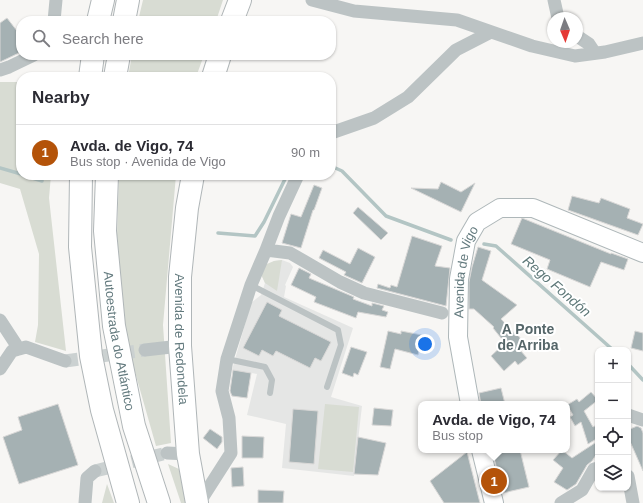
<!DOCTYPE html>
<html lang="en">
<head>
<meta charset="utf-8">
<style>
	:root { --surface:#fff; --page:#f2f2f3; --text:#2b2b33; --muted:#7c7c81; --line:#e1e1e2; --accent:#b45309 }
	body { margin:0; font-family:Arial,sans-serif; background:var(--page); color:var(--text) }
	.controls { position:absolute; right:12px; bottom:12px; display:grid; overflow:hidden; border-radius:8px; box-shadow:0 1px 3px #0004 }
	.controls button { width:36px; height:36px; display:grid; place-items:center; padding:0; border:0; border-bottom:1px solid var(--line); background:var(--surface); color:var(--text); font:20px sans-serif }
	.compass { position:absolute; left:547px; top:12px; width:36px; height:36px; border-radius:50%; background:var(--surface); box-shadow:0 1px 3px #0004; rotate:178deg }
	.you { position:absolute; left:425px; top:344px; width:14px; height:14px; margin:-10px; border:3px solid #fff; border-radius:50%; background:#1a73e8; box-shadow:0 0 0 6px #1a73e833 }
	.badge { display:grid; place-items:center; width:26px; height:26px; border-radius:50%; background:var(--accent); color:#fff; font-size:13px; font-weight:700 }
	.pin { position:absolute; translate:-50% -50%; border:2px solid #fff; box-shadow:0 1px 4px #0006 }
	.popup { position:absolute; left:418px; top:401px; width:152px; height:52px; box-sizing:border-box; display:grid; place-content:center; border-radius:8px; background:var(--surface); filter:drop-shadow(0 1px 3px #0005); font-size:13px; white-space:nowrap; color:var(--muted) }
	.popup b { font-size:15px; color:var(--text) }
	.popup::after { content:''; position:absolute; left:50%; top:100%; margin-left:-8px; border:8px solid transparent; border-top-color:var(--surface) }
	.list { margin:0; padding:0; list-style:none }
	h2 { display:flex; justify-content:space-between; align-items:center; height:52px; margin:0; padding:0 16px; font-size:17px }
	h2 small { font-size:13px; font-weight:400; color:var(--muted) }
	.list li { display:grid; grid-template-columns:26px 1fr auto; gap:12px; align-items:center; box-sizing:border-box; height:56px; padding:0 16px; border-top:1px solid var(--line) }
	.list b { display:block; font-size:15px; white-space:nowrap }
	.list p { margin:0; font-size:13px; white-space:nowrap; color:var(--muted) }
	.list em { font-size:13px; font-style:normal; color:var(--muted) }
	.icon { flex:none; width:22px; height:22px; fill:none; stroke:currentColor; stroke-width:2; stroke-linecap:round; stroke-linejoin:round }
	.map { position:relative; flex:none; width:643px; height:503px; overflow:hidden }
	.search { position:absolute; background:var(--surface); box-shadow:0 1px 3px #0004; left:16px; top:16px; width:320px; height:44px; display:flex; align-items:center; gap:10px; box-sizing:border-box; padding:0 14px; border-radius:16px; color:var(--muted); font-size:15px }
	.panel { position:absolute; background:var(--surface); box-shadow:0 1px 3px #0004; left:16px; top:72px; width:320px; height:108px; border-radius:16px }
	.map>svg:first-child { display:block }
</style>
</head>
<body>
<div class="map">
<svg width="643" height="503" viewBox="0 0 643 503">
	<rect width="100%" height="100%" fill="#f7f6f4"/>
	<path fill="#e5e6e5" d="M282,260L290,263L293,267L285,285L286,286L284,297L353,328L331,397L362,406L354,476L282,468L286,424L247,415L257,374L232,370L251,303L261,295L265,283L260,272L274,261Z"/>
	<path fill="#d8dcd3" d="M143,0H223L216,21H138Z
		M132,55H204L196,77H128Z
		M0,82H21V175H51L49,198L66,351L35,342L38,325L39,254L20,189L0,183Z
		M119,175H176L163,325L171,443L156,446L125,337L117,235Z
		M282,260L277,291L265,283L260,272L262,266L274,261Z
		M325,404L359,407L353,472L318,469Z
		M168,464L179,469L188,503H181Z
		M107,484L114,503H102Z"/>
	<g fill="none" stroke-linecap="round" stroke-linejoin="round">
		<path stroke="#b3c5c4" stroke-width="3.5" d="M331,166L342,171L386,216L451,240
			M0,168L21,174
			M23,175L42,181
			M218,233L255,236L264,222L287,175
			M484,244L496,246L613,350
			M628,364L643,380"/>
	</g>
	<path fill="#a5b1b3" stroke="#d9d8d7" d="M7,18L21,36V52L0,62V23Z
		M441,182L461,192L475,183L461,212L411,188L438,189Z
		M314,185L322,188L314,210H313L301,248L282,243L291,214L301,217Z
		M572,196L599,203L601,198L630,209L627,218L643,224L638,235L568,210Z
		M358,207L388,233L381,240L353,213Z
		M522,218L611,254V253L628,259L624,270L601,262L590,287L547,269L550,260L511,244Z
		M412,236L442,246L435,266L450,268L446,306L377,288L378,284L390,288L391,285L397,287Z
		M478,247L491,251L482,280L517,305L501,319L515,334L516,333L526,345L520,350L527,358L518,365L515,361L504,371L491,356L505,343L493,328L494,327L474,309H469V282L472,267Z
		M358,248L375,257L362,283L344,275L346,272L319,258L323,250L350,264Z
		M299,268L311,274L309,278L354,297L353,299L372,306V303L384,306L382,310L388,312L386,317L358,312L356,318L314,302L316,297L291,285Z
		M267,302L282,310L279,316L331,342L321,361L315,358L310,368L276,351L273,356L262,350L259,356L243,348Z
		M388,331L401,334V331L422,335L418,355L395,349L390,369L380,367Z
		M635,331L643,333V351L631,348Z
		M351,347L367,352L358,375L354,373L353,377L342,373Z
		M233,370L251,373L247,398L232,396L230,391Z
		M501,388L505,404H481L479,393Z
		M591,392L598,400L584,411L593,427L598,424V438L588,444L581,422L575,426L570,417L573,415L567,405L577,399L579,402Z
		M58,404L78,465L19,484L3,437L22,430L18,417Z
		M374,408L393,410L391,426L372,425Z
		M293,409L318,411L314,464L289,462Z
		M637,426L641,428L643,433V471L628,437V430Z
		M210,429L222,437V442L217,449L203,438Z
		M242,436L264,437L263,458H242Z
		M358,437L386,443L378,475L354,474Z
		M598,441V452L592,461L587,465L576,484L567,490L554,482L563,468L553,460L562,450L572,458Z
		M492,450H520L529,487L503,493Z
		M467,452L480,503H444L430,481Z
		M243,467L244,486L232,487L231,468Z
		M258,490L284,491L283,503H258Z"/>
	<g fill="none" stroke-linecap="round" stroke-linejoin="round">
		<path stroke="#cbd1d1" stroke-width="13" stroke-dasharray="13 6" stroke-linecap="butt" d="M65,361L145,350
			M95,471L167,453"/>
		<g stroke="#aeb7b9" stroke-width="20">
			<g id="secondary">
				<path id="s1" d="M470,404L458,337L459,279L466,241L477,222L500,208H533L643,253"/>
				<path d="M481,450L494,503"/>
			</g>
		</g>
		<g stroke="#b0b6b8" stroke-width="24">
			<g id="highway">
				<path d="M98,21L103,0"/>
				<path d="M124,21L128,0"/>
				<path d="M232,21L240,0"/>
				<path d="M90,77L93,55"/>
				<path d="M115,77L119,55"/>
				<path d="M213,77L220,55"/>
				<path d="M81,175L80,247L91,356L102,410L128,503"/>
				<path id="s2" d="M107,175L105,231L114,326L134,426L159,503"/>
				<path id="s3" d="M193,175L187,208L180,277V346L188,454L197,503"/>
			</g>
		</g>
		<path stroke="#bcc3c4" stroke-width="6" d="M251,285L338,330L341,345L327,387
			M227,359L265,367L272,380L270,393"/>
		<path stroke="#bcc3c4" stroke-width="13" d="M312,0L354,11L457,20L532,46L575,56L605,52L643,43
			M554,0L558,18
			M54,21L56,0
			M577,36L589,44L595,53
			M0,70L9,67L34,55
			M331,133L374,118L408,97L456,50L491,32
			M266,250L279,216L298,175
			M0,320L19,349
			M145,350L180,346
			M0,369L12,351L26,347L65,361
			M628,415L643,420
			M167,453L188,454
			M628,476L633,503
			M85,503L87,478L95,471
			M199,503L231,453L229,418L222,391L227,359L251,285L266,250L290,253L340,282L364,293L442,313
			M561,503L582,490L594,469L598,468"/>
		<use href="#secondary" stroke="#fff" stroke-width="18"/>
		<use href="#highway" stroke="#fff" stroke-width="22"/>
	</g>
	<g text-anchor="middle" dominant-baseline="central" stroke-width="4" stroke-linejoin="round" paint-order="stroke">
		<g font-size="13" fill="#637a7e" stroke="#fff">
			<text stroke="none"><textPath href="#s1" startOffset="134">Avenida de Vigo</textPath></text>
			<text stroke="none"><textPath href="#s3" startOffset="165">Avenida de Redondela</textPath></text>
			<text stroke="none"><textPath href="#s2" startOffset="167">Autoestrada do Atlántico</textPath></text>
		</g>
		<g font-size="14" font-style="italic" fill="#5e7878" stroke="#fff">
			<text transform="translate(557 286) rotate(41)">Rego Fondón</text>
		</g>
		<g font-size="14" font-weight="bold" fill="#556669" stroke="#fff">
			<text x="528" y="329">A Ponte<tspan x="528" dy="16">de Arriba</tspan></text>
		</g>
	</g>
</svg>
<div class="controls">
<button>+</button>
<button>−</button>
<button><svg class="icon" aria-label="locate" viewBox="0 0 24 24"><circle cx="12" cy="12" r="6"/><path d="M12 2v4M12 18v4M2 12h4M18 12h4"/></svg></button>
<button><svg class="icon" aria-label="layers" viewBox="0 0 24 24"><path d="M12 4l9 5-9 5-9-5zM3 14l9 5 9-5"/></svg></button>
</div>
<svg class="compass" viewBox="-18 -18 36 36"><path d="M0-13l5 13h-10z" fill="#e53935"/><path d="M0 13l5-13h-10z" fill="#7c7c81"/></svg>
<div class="you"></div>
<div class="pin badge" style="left:494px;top:481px">1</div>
<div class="popup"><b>Avda. de Vigo, 74</b>Bus stop</div>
<div class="search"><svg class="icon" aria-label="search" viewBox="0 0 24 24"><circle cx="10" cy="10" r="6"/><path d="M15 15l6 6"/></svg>Search here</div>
<section class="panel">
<h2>Nearby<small></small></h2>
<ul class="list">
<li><span class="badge">1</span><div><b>Avda. de Vigo, 74</b><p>Bus stop · Avenida de Vigo</p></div><em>90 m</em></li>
</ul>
</section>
</div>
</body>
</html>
